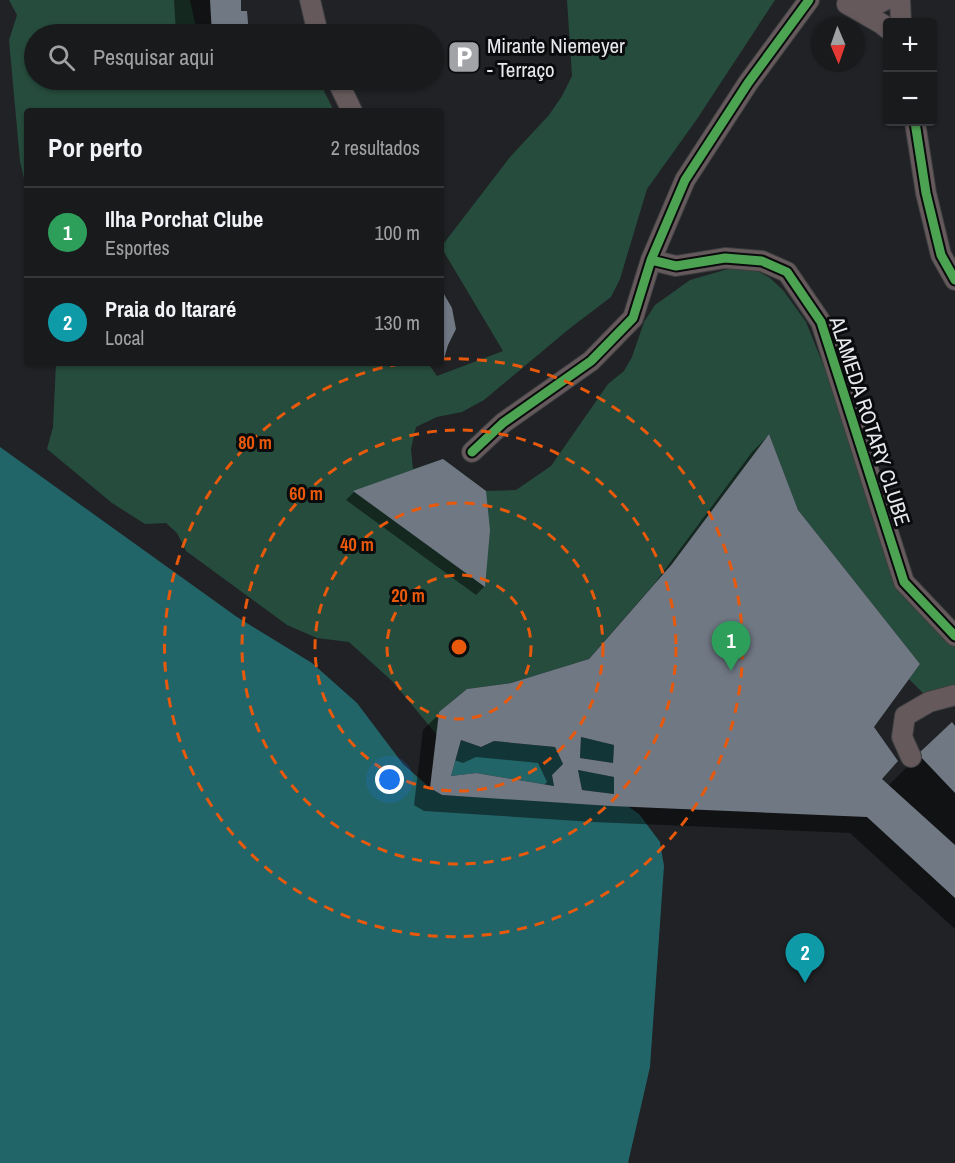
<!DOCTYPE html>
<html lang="pt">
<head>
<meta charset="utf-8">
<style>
	:root { --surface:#181a1c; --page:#252729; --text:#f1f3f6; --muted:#9fa1a3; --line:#36383b; --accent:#a1a3a6 }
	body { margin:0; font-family:"Archivo Narrow",sans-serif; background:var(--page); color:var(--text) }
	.controls { position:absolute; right:18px; top:18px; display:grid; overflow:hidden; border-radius:6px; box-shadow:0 2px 4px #0004 }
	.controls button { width:54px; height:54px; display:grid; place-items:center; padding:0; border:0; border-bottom:2px solid var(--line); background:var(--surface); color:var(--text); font:30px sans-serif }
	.compass { position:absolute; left:811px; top:18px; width:54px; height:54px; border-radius:50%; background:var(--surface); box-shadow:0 2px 4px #0004; rotate:178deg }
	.you { position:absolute; left:390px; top:780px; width:21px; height:21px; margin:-15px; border:4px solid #fff; border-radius:50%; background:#1a73e8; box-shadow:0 0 0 9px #1a73e833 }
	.badge { display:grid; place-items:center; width:39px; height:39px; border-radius:50%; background:var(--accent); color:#fff; font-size:20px; font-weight:700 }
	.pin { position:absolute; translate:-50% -50px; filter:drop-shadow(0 2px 3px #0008) }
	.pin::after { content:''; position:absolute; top:32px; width:21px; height:18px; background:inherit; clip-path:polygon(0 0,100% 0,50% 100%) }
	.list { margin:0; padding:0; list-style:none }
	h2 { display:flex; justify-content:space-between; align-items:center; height:78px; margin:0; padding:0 24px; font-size:26px }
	h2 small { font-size:20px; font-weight:400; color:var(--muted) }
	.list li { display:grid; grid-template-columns:39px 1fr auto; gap:18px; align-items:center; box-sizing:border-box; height:90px; padding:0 24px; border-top:2px solid var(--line) }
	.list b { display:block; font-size:22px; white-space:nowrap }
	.list p { margin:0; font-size:20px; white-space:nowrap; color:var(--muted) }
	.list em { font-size:20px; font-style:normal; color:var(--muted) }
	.icon { flex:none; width:33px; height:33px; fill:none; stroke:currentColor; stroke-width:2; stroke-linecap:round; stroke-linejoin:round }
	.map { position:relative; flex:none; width:955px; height:1163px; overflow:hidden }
	.search { position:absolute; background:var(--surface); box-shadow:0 2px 4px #0004; left:24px; top:24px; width:420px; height:66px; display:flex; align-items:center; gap:15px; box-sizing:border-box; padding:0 21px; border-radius:33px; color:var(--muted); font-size:22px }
	.panel { position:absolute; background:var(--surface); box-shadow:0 2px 4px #0004; left:24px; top:108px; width:420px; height:258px; border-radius:6px }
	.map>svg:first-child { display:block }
</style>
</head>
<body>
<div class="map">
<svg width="955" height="1163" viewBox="0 0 955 1163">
	<rect width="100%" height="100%" fill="#202225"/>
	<path fill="#264c3d" d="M9,0H190L195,23L204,34H34V80H313L322,87L334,111H307L302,108L289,111H27V192L20,161L9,40L17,15Z
		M567,0H775L697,119L647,189L620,279L611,297L569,329L484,400L462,412L437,417L416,427L411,449L413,469L443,459L486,491L516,490L551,466L608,384L624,371L632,357L644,322L655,305L690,280L735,267L756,270L770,278L783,290L806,322L825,369L898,585L955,645V687L923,693L909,679L920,664L798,510L769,434L672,564L589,659L511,683L467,689L439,712L437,735L392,681L349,642L317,638L287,625L186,551L177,533L166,523L145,524L112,503L47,449L53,427L56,363H428L437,376L503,351L441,247L510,157L549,115L562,96L572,76Z"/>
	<path fill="#226569" d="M0,447L237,617L312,663L357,703L403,764L430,788L442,795L626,805L639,814L660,842L664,866L650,1067L628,1163H0Z
		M581,737L614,745L613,763L580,758Z
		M461,740L481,747L494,741L555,747L563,764L552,775L554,786L476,773L451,776Z
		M578,770L614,777V794L582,790Z"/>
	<path fill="#0007" fill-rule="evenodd" d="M174,0H239L240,13H246L247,34H176Z
		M768,436L872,727L880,779L888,786L919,755L955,728V929L850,833L593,822L424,811L414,805L423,730L440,713L511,684L587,661L655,583L752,452ZM476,757L538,763L547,782L543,786L448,778L454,760L463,763Z
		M443,460L488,530L484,587L476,595L346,500L354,492Z"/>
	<path fill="#707884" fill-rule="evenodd" d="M210,0H241V11H247L249,34H212Z
		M441,289L452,308L456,329L448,345L443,362L441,360Z
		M769,434L798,510L920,664L874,727L898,761L882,779L955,845V898L867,817L611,806L442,795L430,788L439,712L467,689L511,683L589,659L672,564ZM581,737L614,745L613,763L580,758ZM461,740L481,747L494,741L555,747L563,764L552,775L554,786L476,773L451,776ZM578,770L614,777V794L582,790Z
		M443,459L486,491L490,530L485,587L353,491Z
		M952,722L955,726V793L918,754Z"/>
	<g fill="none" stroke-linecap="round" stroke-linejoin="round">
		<g stroke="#3d3e40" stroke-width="22">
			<path id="street" d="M310,0L318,34
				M900,0L901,22
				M847,4L882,24L888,29
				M853,5C865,9 874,6 885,0
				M337,80L352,111
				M915,122L926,193L941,255L955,280
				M651,260L676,266L725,258L762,261L787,272L821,322L904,582L955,636
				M472,452L503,423L591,361L633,318L651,260L685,180L748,83L809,0
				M911,757L902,737L905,716L929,702L955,695"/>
		</g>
		<use href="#street" stroke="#65595b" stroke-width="20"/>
		<g stroke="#0a0b0d" stroke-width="13">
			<path id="cycleway" d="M915,122L926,193L941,255L955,280
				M651,260L676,266L725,258L762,261L787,272L821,322L904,582L955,636
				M472,452L503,423L591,361L633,318L651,260L685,180L748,83L809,0"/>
		</g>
		<use href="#cycleway" stroke="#4ca352" stroke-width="9"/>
	</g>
	<g fill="none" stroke="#e8590c" stroke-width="3" stroke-dasharray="10 8">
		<circle cx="459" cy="647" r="72"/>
		<circle cx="459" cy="647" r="144"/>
		<circle cx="459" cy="647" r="217"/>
		<path d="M441 359A289 289 0 1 1 404 363"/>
	</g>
	<defs>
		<g id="parking-square" transform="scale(1.725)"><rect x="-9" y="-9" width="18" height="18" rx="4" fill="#a1a3a6" stroke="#0a0b0d"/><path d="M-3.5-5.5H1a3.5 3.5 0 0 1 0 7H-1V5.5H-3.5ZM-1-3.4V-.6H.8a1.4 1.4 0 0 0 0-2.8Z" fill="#fff"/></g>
	</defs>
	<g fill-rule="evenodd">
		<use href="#parking-square" x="464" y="57"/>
	</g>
	<g text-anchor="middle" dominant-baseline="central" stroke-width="6" stroke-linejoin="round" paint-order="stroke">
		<g font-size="21" fill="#e7e9ec" stroke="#0a0b0d" text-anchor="start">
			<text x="487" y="45">Mirante Niemeyer<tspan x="487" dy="24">- Terraço</tspan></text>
		</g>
		<g font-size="21" fill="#e7e9ec" stroke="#0a0b0d">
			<text transform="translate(870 421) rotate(72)">ALAMEDA ROTARY CLUBE</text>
		</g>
	</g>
	<circle cx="459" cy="647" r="9" fill="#e8590c" stroke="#0a0b0d" stroke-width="3"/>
	<g font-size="18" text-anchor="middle" font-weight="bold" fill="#e8590c" stroke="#0a0b0d" stroke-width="6" stroke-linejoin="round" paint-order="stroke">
		<text x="255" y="449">80 m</text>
		<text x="306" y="500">60 m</text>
		<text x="357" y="551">40 m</text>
		<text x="408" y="602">20 m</text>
	</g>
</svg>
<div class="controls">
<button>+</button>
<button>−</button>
</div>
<svg class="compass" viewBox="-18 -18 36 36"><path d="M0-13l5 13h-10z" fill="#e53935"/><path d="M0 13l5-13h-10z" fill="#9fa1a3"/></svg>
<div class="you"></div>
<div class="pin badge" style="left:731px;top:671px;background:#2e9e5b">1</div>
<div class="pin badge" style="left:805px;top:983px;background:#0f9aa8">2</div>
<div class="search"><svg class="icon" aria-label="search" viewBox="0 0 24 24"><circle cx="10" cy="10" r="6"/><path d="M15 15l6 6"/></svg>Pesquisar aqui</div>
<section class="panel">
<h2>Por perto<small>2 resultados</small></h2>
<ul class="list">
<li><span class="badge" style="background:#2e9e5b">1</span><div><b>Ilha Porchat Clube</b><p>Esportes</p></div><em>100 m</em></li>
<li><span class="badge" style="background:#0f9aa8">2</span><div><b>Praia do Itararé</b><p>Local</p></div><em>130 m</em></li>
</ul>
</section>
</div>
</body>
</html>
